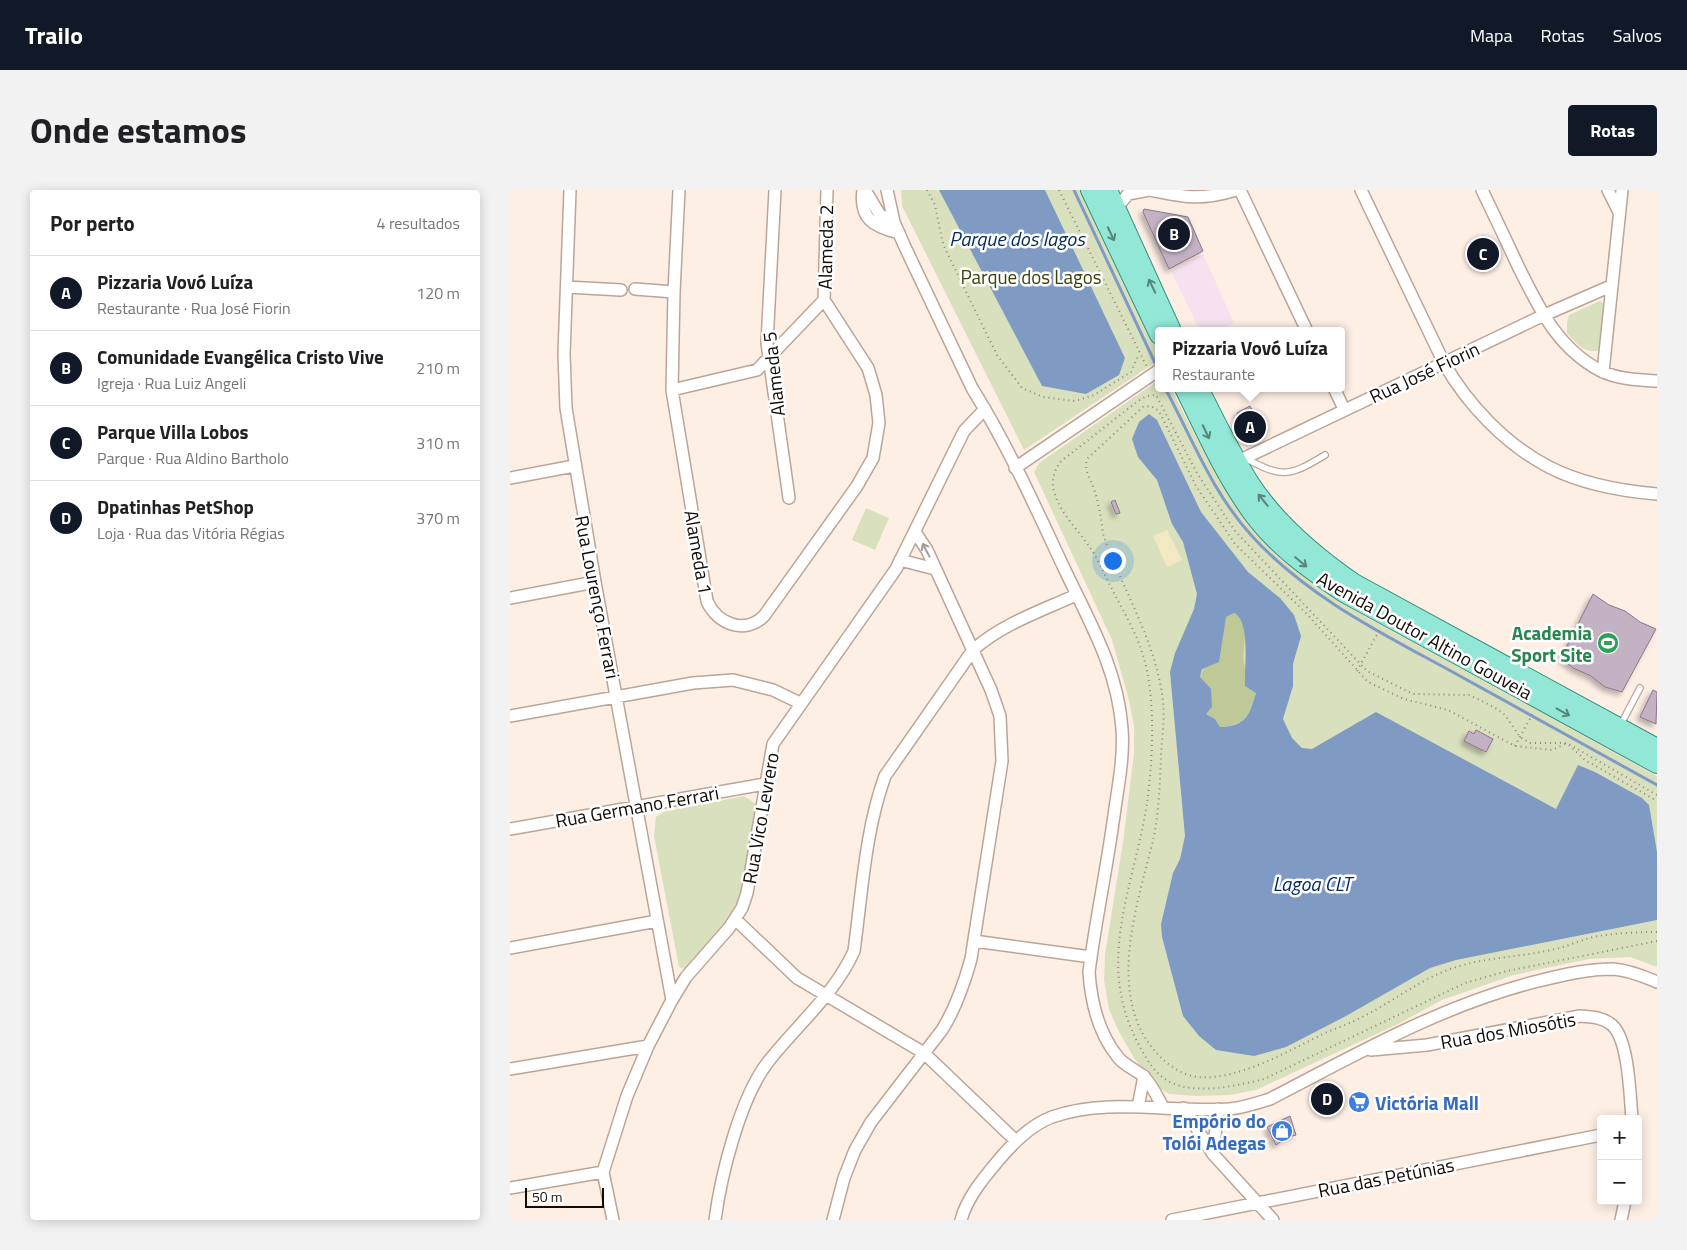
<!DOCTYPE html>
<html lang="pt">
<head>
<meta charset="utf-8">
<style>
	:root { --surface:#fff; --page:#f2f2f2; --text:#202124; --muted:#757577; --line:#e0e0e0; --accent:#111827 }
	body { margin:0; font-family:"Titillium Web",sans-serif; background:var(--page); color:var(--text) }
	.controls { position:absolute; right:15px; bottom:15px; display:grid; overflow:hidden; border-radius:5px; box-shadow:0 2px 12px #0003 }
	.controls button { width:45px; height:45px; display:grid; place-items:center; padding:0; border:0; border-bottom:1px solid var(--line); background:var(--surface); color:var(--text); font:25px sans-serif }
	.scale { position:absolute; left:15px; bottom:12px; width:79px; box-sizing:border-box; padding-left:5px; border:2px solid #110a05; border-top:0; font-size:14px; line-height:18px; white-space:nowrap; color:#110a05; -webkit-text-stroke:4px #fff; paint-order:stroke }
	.you { position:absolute; left:602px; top:370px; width:18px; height:18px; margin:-12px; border:4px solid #fff; border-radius:50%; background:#1a73e8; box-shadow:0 0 0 8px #1a73e833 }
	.badge { display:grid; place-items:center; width:32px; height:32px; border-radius:50%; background:var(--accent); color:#fff; font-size:16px; font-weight:700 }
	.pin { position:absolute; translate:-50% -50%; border:2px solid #fff; box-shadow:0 1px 5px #0006 }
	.popup { position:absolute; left:645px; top:137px; width:190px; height:65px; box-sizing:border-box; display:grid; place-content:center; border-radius:5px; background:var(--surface); filter:drop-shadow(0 1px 4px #0005); font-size:16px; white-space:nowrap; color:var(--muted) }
	.popup b { font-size:19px; color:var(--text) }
	.popup::after { content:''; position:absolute; left:50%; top:100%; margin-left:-10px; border:10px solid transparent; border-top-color:var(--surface) }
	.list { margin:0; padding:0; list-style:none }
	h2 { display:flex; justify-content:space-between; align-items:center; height:65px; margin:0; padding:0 20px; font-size:21px }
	h2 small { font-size:16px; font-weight:400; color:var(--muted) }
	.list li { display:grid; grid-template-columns:32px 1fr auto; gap:15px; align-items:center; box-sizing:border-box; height:75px; padding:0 20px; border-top:1px solid var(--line) }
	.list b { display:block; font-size:19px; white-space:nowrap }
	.list p { margin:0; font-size:16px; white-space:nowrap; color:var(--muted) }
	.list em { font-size:16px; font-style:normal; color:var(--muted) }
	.map { position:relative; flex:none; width:1147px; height:1030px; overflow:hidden; border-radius:5px }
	header { display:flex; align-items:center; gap:30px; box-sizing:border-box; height:70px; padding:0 25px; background:var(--accent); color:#fff }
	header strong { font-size:24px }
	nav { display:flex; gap:28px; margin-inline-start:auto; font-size:18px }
	.intro { display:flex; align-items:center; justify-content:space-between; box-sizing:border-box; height:120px; padding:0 30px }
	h1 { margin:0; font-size:35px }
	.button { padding:12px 22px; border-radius:5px; background:var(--accent); color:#fff; font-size:18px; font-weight:700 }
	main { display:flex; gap:30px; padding:0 30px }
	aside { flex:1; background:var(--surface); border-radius:5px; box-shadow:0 2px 12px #0003 }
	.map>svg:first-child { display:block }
</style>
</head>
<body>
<header>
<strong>Trailo</strong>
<nav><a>Mapa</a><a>Rotas</a><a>Salvos</a></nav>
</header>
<div class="intro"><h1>Onde estamos</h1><a class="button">Rotas</a></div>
<main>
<aside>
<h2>Por perto<small>4 resultados</small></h2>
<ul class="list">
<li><span class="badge">A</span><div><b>Pizzaria Vovó Luíza</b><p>Restaurante · Rua José Fiorin</p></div><em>120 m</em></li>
<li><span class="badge">B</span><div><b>Comunidade Evangélica Cristo Vive</b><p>Igreja · Rua Luiz Angeli</p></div><em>210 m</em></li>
<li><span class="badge">C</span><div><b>Parque Villa Lobos</b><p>Parque · Rua Aldino Bartholo</p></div><em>310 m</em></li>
<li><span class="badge">D</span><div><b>Dpatinhas PetShop</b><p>Loja · Rua das Vitória Régias</p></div><em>370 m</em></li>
</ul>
</aside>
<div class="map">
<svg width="1147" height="1030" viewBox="0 0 1147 1030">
	<defs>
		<filter id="shadow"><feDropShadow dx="-3.5" dy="3.5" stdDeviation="2.5" flood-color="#0004"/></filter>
	</defs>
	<rect width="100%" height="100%" fill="#feefe5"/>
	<path fill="#f6e1f0" d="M693,64L724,133L709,141H690L661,81Z"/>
	<path fill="#d9e0be" d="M391,0H571L649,163V170L514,260L392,16Z
		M1090,111L1097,116L1090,160C1075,165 1066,153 1057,143V132L1059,125Z
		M649,190V198H661C689,253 716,309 759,355C805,404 870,434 928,466C1001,506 1074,546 1147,586V777L1120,767L1079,769L1004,785L932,810L888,834L746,900L720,905L687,906L659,904L645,895L624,868L608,840L599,819L594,790L595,764L613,652L624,563V537L619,510L602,450L524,282L529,273Z
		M356,318L379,328L365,360L342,350Z
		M234,606L246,614L247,622L231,714L182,775L175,779L169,777L144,646L146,627L153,622Z"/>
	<path fill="#bec997" d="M724,423C743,433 731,457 734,473C736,483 742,494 746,503C739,526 736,535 710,537L705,529L696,524L690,487L716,427Z"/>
	<path fill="#f2e9c3" d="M657,340L672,370L657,377L643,346Z"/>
	<path fill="#7f9bc3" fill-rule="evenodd" d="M429,0H535L615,168L609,185L576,204L532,196Z
		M639,224L647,230L691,322L738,382L770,408L784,425L791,446L783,474V496L773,529L782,548L792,558L802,559L866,522L1046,619L1068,575L1085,582L1132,608L1139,615L1147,662V730L946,770L920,778L836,826L776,857L744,866L706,860L689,846L673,826L652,747L651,734L663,683L670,669L675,646L660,482L665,463L684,419L687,404L673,352L662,334L647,290L628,267L622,249L629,232ZM724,423C741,431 734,477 735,496L746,503C739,526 736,536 710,537L705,529L696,524L702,517L701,499L690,487L692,479L709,472L716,427Z"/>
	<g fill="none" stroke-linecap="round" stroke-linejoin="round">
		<path stroke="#7f9bc3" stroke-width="3" d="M564,0L645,173
			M655,198C682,248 702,302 741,345C795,405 869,442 939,480C1008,518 1078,557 1147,595"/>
	</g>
	<path fill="#c3b1c4" stroke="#887789" filter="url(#shadow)" d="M634,19L678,27L693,61L659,79L633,22Z
		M740,216L752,238L743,243H738L734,240L727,223Z
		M605,310L610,323L606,324L601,312Z
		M1083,404L1099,415L1115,421L1130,432L1146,439L1112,502L1095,497L1081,486L1063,478L1051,468Z
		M1143,500L1147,502L1146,534L1130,527Z
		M966,540L983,549L976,562L954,551L959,541L964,544Z
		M780,926L786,945L776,948L766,955L757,937Z"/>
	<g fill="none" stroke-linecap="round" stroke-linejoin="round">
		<g stroke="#bca596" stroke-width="8">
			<path id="lane" d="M735,268C772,288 779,287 815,265
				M1110,536L1130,498"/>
		</g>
		<g stroke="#bca596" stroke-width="14">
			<path id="street" d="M60,0L54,164L56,218L85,392L162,810
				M169,0L164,102L162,200L197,411C207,434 235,445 254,426L347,296L363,268L369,233L366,205L358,178L314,110
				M265,0L257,153L279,308
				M353,0C349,29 364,37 389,43
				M355,0L370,25L384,32
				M377,0L384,32L395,57L462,198C497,254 525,316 553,376C578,429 608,479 612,539C614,565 609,592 605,618C598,673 586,727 579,782C581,812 588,842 607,866C612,874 624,879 632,885C641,892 647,907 653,917
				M640,0C675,7 690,11 726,0
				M730,0L797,141
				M851,0L934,173C957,214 996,255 1039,277C1072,294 1111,301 1147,304
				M972,0C984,25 996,50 1008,76C1029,118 1047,158 1091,181C1107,189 1129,190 1147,191
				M1098,0L1109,22
				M606,19L618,4L639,0
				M57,97L111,100
				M125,99L164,102
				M1093,182L1112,0
				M824,198L834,219
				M162,200L247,180L314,110L317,0
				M722,274L1032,126L1101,96
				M505,278L649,180
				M0,288L64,276
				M390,370L425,379
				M0,408L85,392
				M0,526L183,493L223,490L263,500L290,513
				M0,639L255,594
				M225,729L287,788L414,863L506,951
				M464,751L581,767
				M0,758L147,731
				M861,860L917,855L1070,826C1081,827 1093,827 1102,835C1119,850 1120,907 1122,929
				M0,879L138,856
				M628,917L634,886
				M674,918L703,964L763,1030
				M703,964L708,919
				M0,998L93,982
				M103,1030L93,982L117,906L138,856L162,810L176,787L219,738L232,718L237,703L263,554L386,379L454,241L475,219
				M205,1030C211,985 230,908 258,872C286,836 325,804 344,761C352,703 355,641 375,586L463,460C492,434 531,421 566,405
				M323,1030L334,988L345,960L361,932L432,840C446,818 454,794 461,769L492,571L490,526L481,500L417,360L405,342
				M451,1030C457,1008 472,990 487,972C501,955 520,935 542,927C599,907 661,923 719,919C733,918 747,913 760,909C847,864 932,815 1028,791C1053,785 1077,779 1103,779C1118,780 1133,786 1147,792
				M662,1030L1091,945
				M1111,1030L1115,1011"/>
		</g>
		<g stroke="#358f7d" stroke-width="20">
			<path id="primary" d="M580,0L649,145
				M598,0L662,141
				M674,198C695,241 714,284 742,323C766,356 800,380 834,403L1147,574
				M689,198C705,230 721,263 740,293C766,333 805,366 844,393L1147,558"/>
		</g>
		<path stroke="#91857e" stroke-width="2" stroke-dasharray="1 4" stroke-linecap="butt" d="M417,0L425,15L433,54L462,114L487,165L512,198L533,207L565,211L584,205L621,182L629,164
			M549,0L637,177
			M847,481L870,439
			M1055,554L1042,560L1005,556L938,520L894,509L858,492L796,423L725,354L686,296L649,221L641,216L633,217L577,269C574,281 580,288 584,299C589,314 591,328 593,344C612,399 646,451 653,511C655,529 652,547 651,565C650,592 649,620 644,646C629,710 595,802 644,860C655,873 670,885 688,887C728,891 780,860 815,843C827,838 839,834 850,828C879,814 905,793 935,781C970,767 1005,768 1041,760C1057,757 1072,749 1088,746C1107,743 1128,742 1147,742
			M1059,555L1075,570L1147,611
			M1005,556L1023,523
			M1147,605L1057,553H1020L1010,547L995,525L987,519L970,510L959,505L903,504L857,481L725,341L687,283L646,205L637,206L628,211L550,272C543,283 541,292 545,305C552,325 569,341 581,359C589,371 595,386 602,399C613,421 626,442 633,465C646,507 643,570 637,613C624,698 584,772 629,855C635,866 641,878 651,886C676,908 725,896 754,889L955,793L997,781L1147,751"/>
		<use href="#lane" stroke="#fff" stroke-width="5.5"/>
		<use href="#street" stroke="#fff" stroke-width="11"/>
		<use href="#primary" stroke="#92e7d7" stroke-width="18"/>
	</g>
	<defs><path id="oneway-shaft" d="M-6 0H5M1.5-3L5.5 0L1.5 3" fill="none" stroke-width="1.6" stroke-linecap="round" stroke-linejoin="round" transform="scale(1.25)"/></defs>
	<g stroke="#588478">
		<use href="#oneway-shaft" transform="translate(601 44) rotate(65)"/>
		<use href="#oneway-shaft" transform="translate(642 96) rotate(-115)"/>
		<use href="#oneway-shaft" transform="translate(696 242) rotate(64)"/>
		<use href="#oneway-shaft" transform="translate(753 310) rotate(-129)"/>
		<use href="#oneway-shaft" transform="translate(791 372) rotate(40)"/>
		<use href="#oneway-shaft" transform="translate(1053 522) rotate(29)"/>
	</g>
	<use stroke="#a09d9b" href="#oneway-shaft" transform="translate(416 360) rotate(-118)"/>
	<defs>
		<g id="stadium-disc" transform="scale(1.125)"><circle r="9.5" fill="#2e9e5b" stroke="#fff"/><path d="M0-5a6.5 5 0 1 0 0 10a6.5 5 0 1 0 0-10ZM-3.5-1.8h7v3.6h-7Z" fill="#fff"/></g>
		<g id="supermarket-disc" transform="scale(1.125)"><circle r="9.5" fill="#3f7fe0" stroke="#fff"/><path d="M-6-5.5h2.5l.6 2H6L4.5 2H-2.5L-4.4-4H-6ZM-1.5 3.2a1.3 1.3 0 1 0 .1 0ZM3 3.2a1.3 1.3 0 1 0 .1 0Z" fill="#fff"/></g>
		<g id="shop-disc" transform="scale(1.125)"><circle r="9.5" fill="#3f7fe0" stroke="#fff"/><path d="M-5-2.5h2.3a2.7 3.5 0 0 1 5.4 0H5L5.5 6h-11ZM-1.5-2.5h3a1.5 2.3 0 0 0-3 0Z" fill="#fff"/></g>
	</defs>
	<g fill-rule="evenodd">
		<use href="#stadium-disc" x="1098" y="453"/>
		<use href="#supermarket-disc" x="849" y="912"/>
		<use href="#shop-disc" x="772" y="941"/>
	</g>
	<g text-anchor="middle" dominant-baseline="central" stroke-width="5" stroke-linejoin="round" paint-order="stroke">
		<g font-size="19" fill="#110a05" stroke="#fff">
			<text transform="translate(315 57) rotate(-89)">Alameda 2</text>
			<text transform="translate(914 182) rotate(-25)">Rua José Fiorin</text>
			<text transform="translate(263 184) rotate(-96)">Alameda 5</text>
			<text transform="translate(189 362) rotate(80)">Alameda 1</text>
			<text transform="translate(88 407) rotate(79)">Rua Lourenço Ferrari</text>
			<text transform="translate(915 445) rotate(29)">Avenida Doutor Altino Gouveia</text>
			<text transform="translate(127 616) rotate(-10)">Rua Germano Ferrari</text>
			<text transform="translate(250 628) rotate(-80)">Rua Vico Levrero</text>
			<text transform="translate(998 840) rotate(-10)">Rua dos Miosótis</text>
			<text transform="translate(876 987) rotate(-11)">Rua das Petúnias</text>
		</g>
		<g font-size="19" fill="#394107" stroke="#fff">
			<text x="521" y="86">Parque dos Lagos</text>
		</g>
		<g font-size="19" font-weight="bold" fill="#27864d" stroke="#fff" text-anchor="end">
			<text x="1082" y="442">Academia<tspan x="1082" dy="22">Sport Site</tspan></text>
		</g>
		<g font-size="19" font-weight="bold" fill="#366cbe" stroke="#fff" text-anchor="start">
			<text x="865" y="912">Victória Mall</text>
			<text x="756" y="930" text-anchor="end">Empório do<tspan x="756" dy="22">Tolói Adegas</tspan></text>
		</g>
		<g font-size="20" font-style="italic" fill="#042a5b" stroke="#fff">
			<text x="507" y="48">Parque dos lagos</text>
			<text x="802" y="693">Lagoa CLT</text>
		</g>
	</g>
</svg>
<div class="controls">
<button>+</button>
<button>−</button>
</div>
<div class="scale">50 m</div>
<div class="you"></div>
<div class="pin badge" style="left:740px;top:237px">A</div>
<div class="popup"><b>Pizzaria Vovó Luíza</b>Restaurante</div>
<div class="pin badge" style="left:664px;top:44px">B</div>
<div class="pin badge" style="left:973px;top:64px">C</div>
<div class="pin badge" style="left:817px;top:909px">D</div>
</div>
</main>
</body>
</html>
